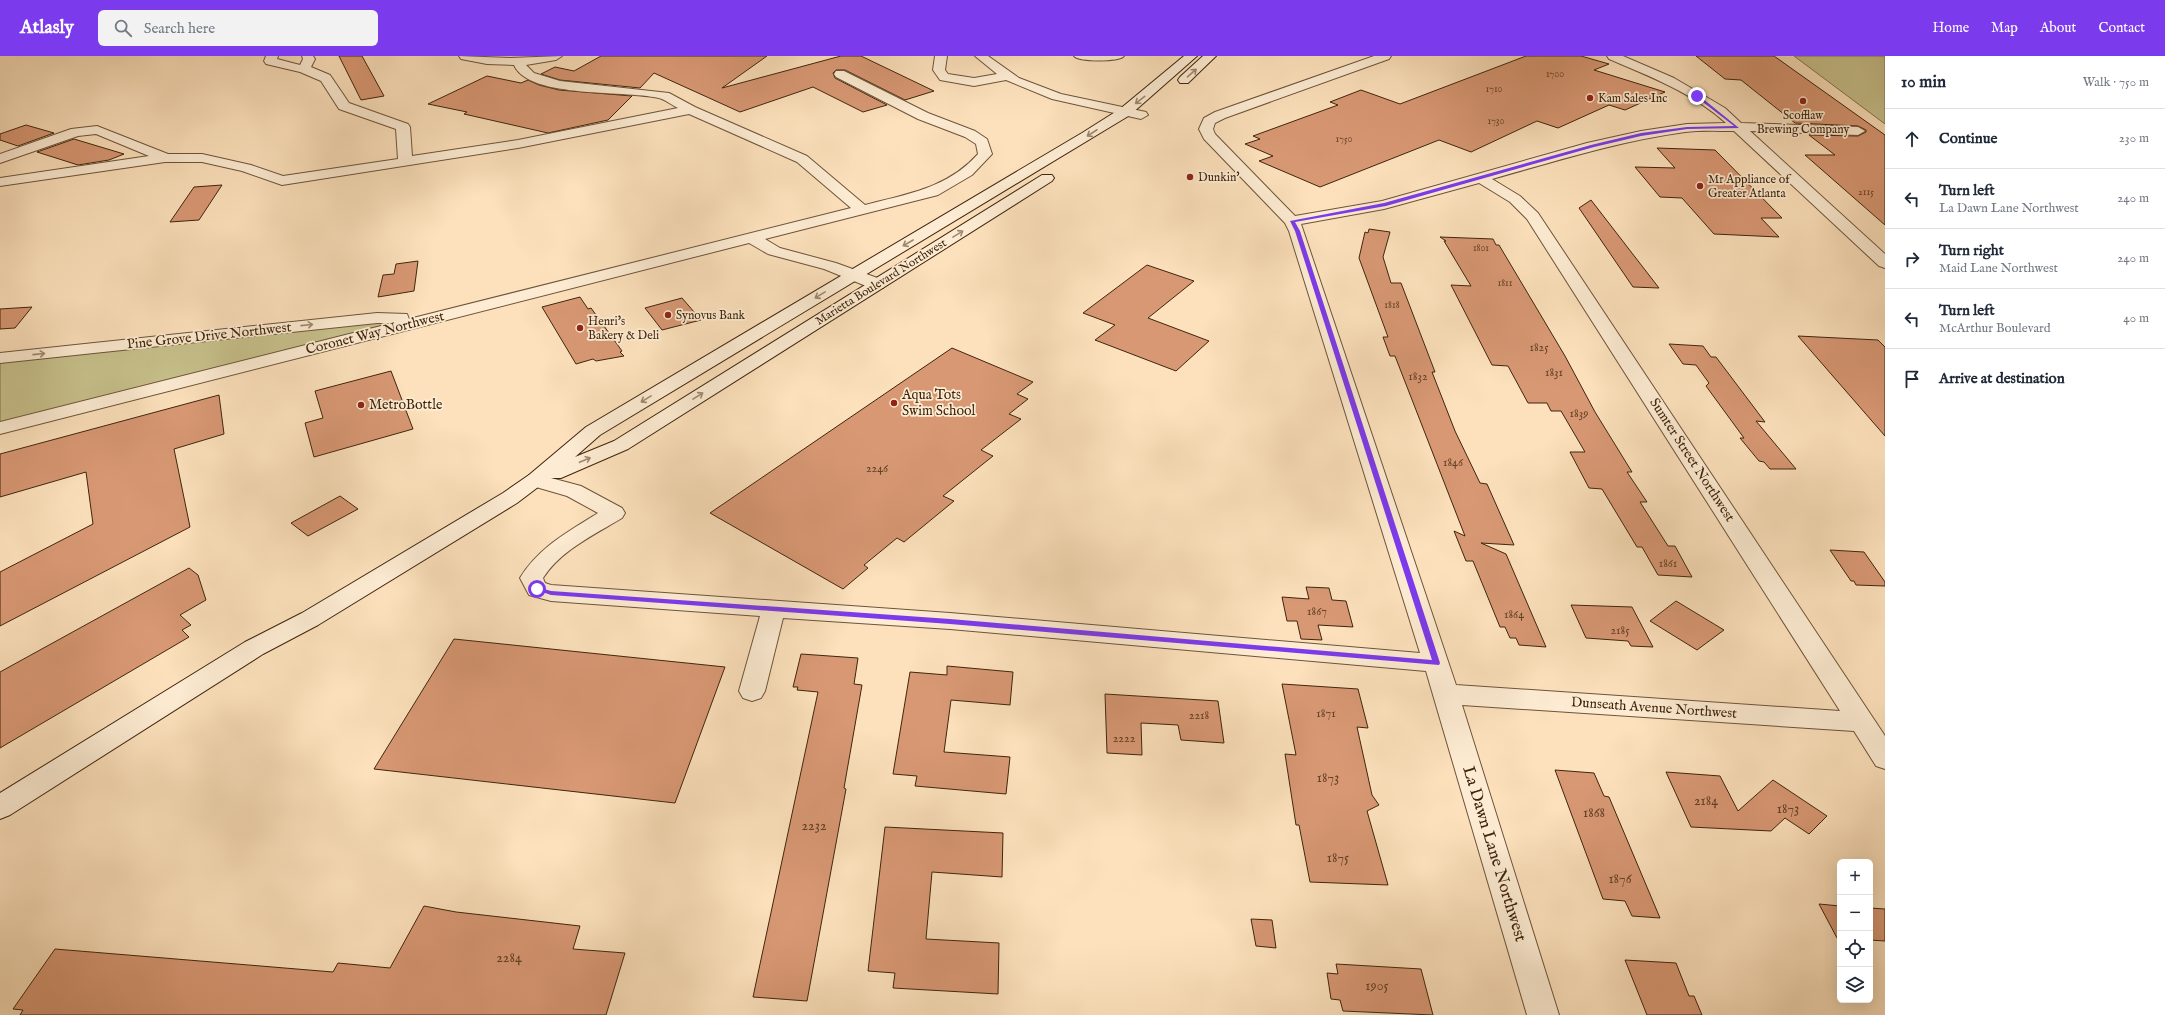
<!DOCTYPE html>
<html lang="en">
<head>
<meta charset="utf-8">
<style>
	:root { --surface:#fff; --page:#f2f2f3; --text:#1f2937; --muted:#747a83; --line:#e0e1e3; --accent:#7c3aed }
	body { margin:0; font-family:"IM FELL English",serif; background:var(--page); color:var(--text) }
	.controls { position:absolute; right:12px; bottom:12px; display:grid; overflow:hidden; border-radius:6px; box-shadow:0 4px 16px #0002 }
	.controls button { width:36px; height:36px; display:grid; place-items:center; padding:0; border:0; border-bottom:1px solid var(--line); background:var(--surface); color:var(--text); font:20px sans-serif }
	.stop { position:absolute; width:12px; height:12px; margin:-9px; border:3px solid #7c3aed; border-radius:50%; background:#fff }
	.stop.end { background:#7c3aed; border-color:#fff; box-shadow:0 1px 4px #0008 }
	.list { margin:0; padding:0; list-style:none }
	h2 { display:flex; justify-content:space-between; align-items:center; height:52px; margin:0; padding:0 16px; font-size:17px }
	h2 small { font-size:13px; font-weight:400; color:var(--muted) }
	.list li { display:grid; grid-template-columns:26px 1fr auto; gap:12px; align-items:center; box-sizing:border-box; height:60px; padding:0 16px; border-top:1px solid var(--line) }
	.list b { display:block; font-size:15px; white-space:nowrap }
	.list p { margin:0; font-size:13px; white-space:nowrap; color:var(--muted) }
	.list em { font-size:13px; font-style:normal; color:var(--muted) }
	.icon { flex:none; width:22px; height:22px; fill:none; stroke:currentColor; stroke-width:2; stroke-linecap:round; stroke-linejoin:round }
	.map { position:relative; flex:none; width:1885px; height:959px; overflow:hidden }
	header { display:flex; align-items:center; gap:24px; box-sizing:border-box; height:56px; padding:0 20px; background:var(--accent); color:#fff }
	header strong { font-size:19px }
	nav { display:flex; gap:22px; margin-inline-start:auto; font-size:14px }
	.search { width:280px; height:36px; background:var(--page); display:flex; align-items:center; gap:10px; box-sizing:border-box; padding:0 14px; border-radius:6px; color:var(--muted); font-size:15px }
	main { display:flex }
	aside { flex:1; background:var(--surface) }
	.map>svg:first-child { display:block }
</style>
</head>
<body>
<header>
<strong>Atlasly</strong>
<div class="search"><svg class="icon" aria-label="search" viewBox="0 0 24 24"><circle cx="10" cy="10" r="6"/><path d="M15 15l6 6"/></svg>Search here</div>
<nav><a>Home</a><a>Map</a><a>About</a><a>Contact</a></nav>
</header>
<main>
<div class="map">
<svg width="1885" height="959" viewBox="0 0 1885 959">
	<rect width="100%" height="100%" fill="#fce1bc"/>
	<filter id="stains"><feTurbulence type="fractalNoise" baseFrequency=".005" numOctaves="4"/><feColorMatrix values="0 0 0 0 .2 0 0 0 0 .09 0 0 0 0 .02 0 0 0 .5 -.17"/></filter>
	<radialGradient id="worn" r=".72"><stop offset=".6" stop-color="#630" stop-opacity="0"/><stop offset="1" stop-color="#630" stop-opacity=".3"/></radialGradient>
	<path fill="#c7c18c" stroke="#83734c" d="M1794,0H1885V68Z
		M407,263L0,369V304Z"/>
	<path fill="#d89874" stroke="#3f250d" d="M339,0H362L384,40L361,44Z
		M601,0H767L722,32L841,0H861L934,35L905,44L845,14H836L833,17L835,22L887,49L863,56L813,31L740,56L654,17L640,32L560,24L541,18L555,11L574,15Z
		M1526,0H1581L1609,8L1594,14L1665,36L1625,54L1609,49L1558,72L1537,65L1471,96L1439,84L1320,131L1259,105L1273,100L1245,88L1260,83L1253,80L1338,49L1330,46L1361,34L1400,48Z
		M1696,0H1774L1885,79V169L1805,99H1835L1809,79L1858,80L1866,76V74L1858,70L1795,67L1741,24L1725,23Z
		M487,20L521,27L528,24L539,29L559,34L632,40L608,64L548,77L464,58L467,56L428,48Z
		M26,69L54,77L18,90L0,84V78Z
		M74,83L124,98L109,104L78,109L37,96Z
		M1657,92L1715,94L1782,162H1761L1779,181L1714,178L1682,142L1660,141L1635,111L1675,112Z
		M222,129L199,164L170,166L194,131Z
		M1591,144L1659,232L1633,231L1579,152Z
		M1369,173L1390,176L1383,201L1391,227H1401L1435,316H1432L1455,375L1480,427L1487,428L1514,489L1481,487L1506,498L1546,591L1519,589L1516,582H1510L1505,571H1500L1473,505H1466L1454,475L1465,480L1395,300H1390L1383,281H1388L1359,202L1365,176L1368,177Z
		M1440,181L1493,183L1496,189H1499L1565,300L1595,356L1632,416H1627L1647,446H1640L1668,490H1675L1692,521L1658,519L1642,491H1637L1602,433L1589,432L1570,396H1585L1561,355H1551L1547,347H1528L1508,310L1492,309L1451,229L1471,230L1444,185H1446Z
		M418,205L414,235L378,241L383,219L394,218L396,208Z
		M1147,209L1194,225L1148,262L1209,285L1176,315L1095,284L1115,269L1083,257Z
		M580,241L588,253L591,252L622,295L620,296L624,300L596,305L593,303L576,308L542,251Z
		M682,242L701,264L662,274L645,252Z
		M32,251L15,272L0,273V253Z
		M1798,280L1878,284L1885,291V380Z
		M1669,288L1703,290L1711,301H1716L1765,366L1756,365L1796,413H1770L1764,406L1759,405L1740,382H1744L1706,330L1709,327L1696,309L1683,308Z
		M952,292L1033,326L1017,338L1028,343L1009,358L1021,363L981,394L993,400L943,440L954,445L904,486L897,482L864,509L868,512L843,533L710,457Z
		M391,315L413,373L314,401L305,367L323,362L315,335Z
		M219,339L224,378L174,393L190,471L0,570V516L93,468L86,416L0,441V398Z
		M340,440L358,453L308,480L291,467Z
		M1830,494L1864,496L1885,526V530L1856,529L1854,525H1851Z
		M189,512L198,519L206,544L180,559L191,569L182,574L189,581L0,692V616Z
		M1306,531L1329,532L1332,544L1346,545L1353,571L1318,569L1322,584L1301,583L1297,565H1287L1282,541L1309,543Z
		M1676,545L1724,574L1697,594L1650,565Z
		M1571,549L1632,551L1653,591L1631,590L1628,585L1586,582Z
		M454,583L725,611L675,747L374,713Z
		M801,598L858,602L854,628L862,629L844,732L846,733L807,945L753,941L818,636L797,634L798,631H793Z
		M947,610L1013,616L1010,649L951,644L944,696L1010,701L1006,738L915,730L917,720L893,718L910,616L947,619Z
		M1282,628L1358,633L1368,672L1357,671L1372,739L1379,749L1367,755L1388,829L1310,826L1299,769H1296L1285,698L1296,699Z
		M1105,638L1218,645L1224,687L1181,684L1178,669L1141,667L1142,699L1107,697Z
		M1555,714L1594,717L1604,740L1609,741L1660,862L1632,860L1625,845L1603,843Z
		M1666,716L1720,720L1738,755L1773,724L1827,760L1809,778L1785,762L1771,775L1691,771Z
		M885,771L1003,777L1002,821L932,816L926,883L999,887L998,938L893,932L895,917L868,915Z
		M1819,848L1840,850V882H1837Z
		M424,850L456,856L580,870L573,893L625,897L606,959H20L23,954L13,953L55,893L333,916L338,907L390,912Z
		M1870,852L1885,853V885L1870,884Z
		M1251,863L1272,864L1276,892L1256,890Z
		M1625,904L1676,907L1689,940H1694L1702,959H1647Z
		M1336,908L1421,913L1433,959L1343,955L1340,944L1331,943L1327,917L1338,918Z"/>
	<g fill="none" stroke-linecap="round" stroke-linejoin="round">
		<g stroke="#6e5439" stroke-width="2">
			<path id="street" d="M266,0H278L277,3L300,9L303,3L302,0H313L315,3L311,11L330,19L349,47L408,68L410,71L412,100L518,84L678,52C673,50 667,45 662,43C630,33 529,44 514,9L487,8L461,3L459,0L510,2L562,0L556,4L526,9L534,17L560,25L669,37L695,51L807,100L865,149C907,138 948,132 978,98L976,88L965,81L918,63L836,21L834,18L836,15H844L928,57L975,75L987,83L992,98L972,119L938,139L765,183L780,192L836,207L883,224L885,228L883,232H871L824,213L768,198L749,187L0,378V366L393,267H377L0,307V297L377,257L407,258L409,263L851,152L797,106L689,58L518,92L282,129L242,115L202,106H165L0,130V122L149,100L96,78L78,80L0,107V98L71,73L97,70L168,98H202L251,109L283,120L398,103L396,73L339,53L321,25L300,16L266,8L264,5Z
				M935,0H947L945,14L948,18L974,22L997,18L975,0H988L1019,22L1061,38L1146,56L1148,59L1141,63L1052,43L1006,24L974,30L940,24L933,14Z
				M1074,0H1124C1120,6 1078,6 1074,0Z
				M1374,0H1391L1389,3L1225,62L1215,67L1213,73L1215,78L1295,160L1382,145L1587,87L1641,75L1687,68L1726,67C1693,37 1649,20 1609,3L1607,0H1623L1674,22L1725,52L1741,67L1858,71L1865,75L1858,79L1750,75L1885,198V212L1879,210L1734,75C1718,75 1701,74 1685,76C1619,85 1556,105 1492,123L1520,140L1538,157L1885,680V713L1876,710L1854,675L1462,649L1559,959H1527L1426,615L950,573L783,562L765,635L761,642L752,645L743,642L739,635L760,560L551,545L529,539L520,522C539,491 568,476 598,457L567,440L529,429L526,424L529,419L536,418L581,430L622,452L625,457L622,462C594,479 561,494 543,522L545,527L551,529L950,557L1420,597L1289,175L1285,167L1204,83L1199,73L1204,62L1215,56ZM1479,127L1510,146L1527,163L1840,655L1456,629L1301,168L1384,153Z"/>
		</g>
		<g stroke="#3f250d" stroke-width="2">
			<path id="secondary" d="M1184,0H1197L1130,59L600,379L575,401L614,385L1042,119H1052L1054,122L1052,125L628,393L561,422H550L517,447L318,569L263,598L10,759L0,763V737L245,586L302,557L503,437L529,419L586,371L1082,77L1120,53Z
				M1203,0H1216L1188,27H1180L1178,24L1180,21Z"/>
		</g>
		<use href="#street" fill="#fdecd3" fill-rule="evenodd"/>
		<use href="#secondary" fill="#fdecd3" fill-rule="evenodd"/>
	</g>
	<defs><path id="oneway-shaft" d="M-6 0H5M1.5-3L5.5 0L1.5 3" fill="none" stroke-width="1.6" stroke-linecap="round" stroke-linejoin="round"/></defs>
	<g stroke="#9e8870">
		<use href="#oneway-shaft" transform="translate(1192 17) rotate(-41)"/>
		<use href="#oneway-shaft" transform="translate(1140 44) rotate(142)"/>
		<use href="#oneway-shaft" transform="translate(1092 77) rotate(147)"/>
		<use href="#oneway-shaft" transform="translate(958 178) rotate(-32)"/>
		<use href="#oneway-shaft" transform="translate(908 187) rotate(150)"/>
		<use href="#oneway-shaft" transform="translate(820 239) rotate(149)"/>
		<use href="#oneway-shaft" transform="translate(307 269) rotate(-6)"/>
		<use href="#oneway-shaft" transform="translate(39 298) rotate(-6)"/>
		<use href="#oneway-shaft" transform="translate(698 340) rotate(-32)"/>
		<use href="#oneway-shaft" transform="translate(646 343) rotate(149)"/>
		<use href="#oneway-shaft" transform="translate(585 404) rotate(-23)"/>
	</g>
	<path fill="#7c3aed" d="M1697,38L1739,72L1687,73L1641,80L1594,91L1386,150L1295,166L1300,175L1440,607L1439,609L950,568L551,539L534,533L537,531L551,535L950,563L1432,604L1295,175L1290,165L1384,147L1591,89L1641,77L1687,71L1734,70L1695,40Z"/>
	<g fill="#8f2418" stroke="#fdecd3" stroke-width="1.5">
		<circle cx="1590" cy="42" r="4"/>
		<circle cx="1803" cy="45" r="4"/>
		<circle cx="1190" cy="121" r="4"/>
		<circle cx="1700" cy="130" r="4"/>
		<circle cx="668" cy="259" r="4"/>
		<circle cx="580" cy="272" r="4"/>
		<circle cx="894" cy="347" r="4"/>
		<circle cx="361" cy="349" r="4"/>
	</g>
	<g text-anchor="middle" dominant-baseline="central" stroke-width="3.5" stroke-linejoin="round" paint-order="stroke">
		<g font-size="10" fill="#654227">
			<text x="1555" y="18">1700</text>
			<text x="1494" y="33">1710</text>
			<text x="1496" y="65">1730</text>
			<text x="1344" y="83">1750</text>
			<text x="1866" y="136">2115</text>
			<text x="1481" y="192">1801</text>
			<text x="1505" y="227">1811</text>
			<text x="1392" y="249">1818</text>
		</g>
		<g font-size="12" fill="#3f250d" stroke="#fdecd3" text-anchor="start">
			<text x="1598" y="42">Kam Sales Inc</text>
			<text x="1803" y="59" text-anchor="middle">Scofflaw<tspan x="1803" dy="14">Brewing Company</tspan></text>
			<text x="1198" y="121">Dunkin'</text>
			<text x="1708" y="123">Mr Appliance of<tspan x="1708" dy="14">Greater Atlanta</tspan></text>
			<text x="676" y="259">Synovus Bank</text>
			<text x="588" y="265">Henri's<tspan x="588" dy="14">Bakery &amp; Deli</tspan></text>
		</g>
		<g font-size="12" fill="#3f250d" stroke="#fdecd3">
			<text transform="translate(881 226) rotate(-32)">Marietta Boulevard Northwest</text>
		</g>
		<g font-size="12" fill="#654227">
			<text x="1539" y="291">1825</text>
			<text x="1554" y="316">1831</text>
			<text x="1418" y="320">1832</text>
			<text x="1579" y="357">1839</text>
			<text x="1453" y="406">1846</text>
			<text x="877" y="412">2246</text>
			<text x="1668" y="507">1861</text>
			<text x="1317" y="555">1867</text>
			<text x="1514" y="558">1864</text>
			<text x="1620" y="574">2185</text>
			<text x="1326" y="657">1871</text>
			<text x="1199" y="659">2218</text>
			<text x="1124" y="682">2222</text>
		</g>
		<g font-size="14" fill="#3f250d" stroke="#fdecd3">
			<text transform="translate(375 277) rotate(-14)">Coronet Way Northwest</text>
			<text transform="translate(209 280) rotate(-6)">Pine Grove Drive Northwest</text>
			<text transform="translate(1692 404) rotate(57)">Sumter Street Northwest</text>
			<text transform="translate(1654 652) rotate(4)">Dunseath Avenue Northwest</text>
		</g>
		<g font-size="14" fill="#3f250d" stroke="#fdecd3" text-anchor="start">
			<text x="902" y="339">Aqua Tots<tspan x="902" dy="16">Swim School</tspan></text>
			<text x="369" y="349">MetroBottle</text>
		</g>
		<g font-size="14" fill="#654227">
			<text x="1328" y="722">1873</text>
			<text x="1706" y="745">2184</text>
			<text x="1788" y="753">1873</text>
			<text x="1594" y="757">1868</text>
			<text x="814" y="770">2232</text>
			<text x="1338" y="802">1875</text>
			<text x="1620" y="823">1876</text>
			<text x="509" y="902">2284</text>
			<text x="1377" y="930">1905</text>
		</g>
		<g font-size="17" fill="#3f250d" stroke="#fdecd3">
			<text transform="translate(1494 798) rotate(73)">La Dawn Lane Northwest</text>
		</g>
	</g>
	<rect width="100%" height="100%" filter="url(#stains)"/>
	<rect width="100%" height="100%" fill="url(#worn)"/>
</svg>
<div class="controls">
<button>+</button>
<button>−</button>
<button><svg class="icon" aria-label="locate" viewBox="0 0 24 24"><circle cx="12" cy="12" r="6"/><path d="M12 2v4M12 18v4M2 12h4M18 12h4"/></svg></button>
<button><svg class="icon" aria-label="layers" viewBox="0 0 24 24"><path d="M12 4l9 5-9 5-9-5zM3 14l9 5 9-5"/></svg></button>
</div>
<div class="stop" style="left:537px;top:533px"></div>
<div class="stop end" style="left:1697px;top:40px"></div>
</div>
<aside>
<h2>10 min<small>Walk · 750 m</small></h2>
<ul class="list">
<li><svg class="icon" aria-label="ahead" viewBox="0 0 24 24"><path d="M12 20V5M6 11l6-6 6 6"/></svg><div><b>Continue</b></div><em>230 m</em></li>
<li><svg class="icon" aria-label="left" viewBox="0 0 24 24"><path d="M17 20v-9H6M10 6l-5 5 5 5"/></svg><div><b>Turn left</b><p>La Dawn Lane Northwest</p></div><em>240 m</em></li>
<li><svg class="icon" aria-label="right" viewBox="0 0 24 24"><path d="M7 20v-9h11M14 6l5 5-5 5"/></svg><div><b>Turn right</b><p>Maid Lane Northwest</p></div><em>240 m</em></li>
<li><svg class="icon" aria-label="left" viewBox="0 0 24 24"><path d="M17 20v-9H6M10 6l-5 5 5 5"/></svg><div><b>Turn left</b><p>McArthur Boulevard</p></div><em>40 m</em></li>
<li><svg class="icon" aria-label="arrive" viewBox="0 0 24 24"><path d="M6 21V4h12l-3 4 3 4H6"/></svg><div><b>Arrive at destination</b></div></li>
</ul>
</aside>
</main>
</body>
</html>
